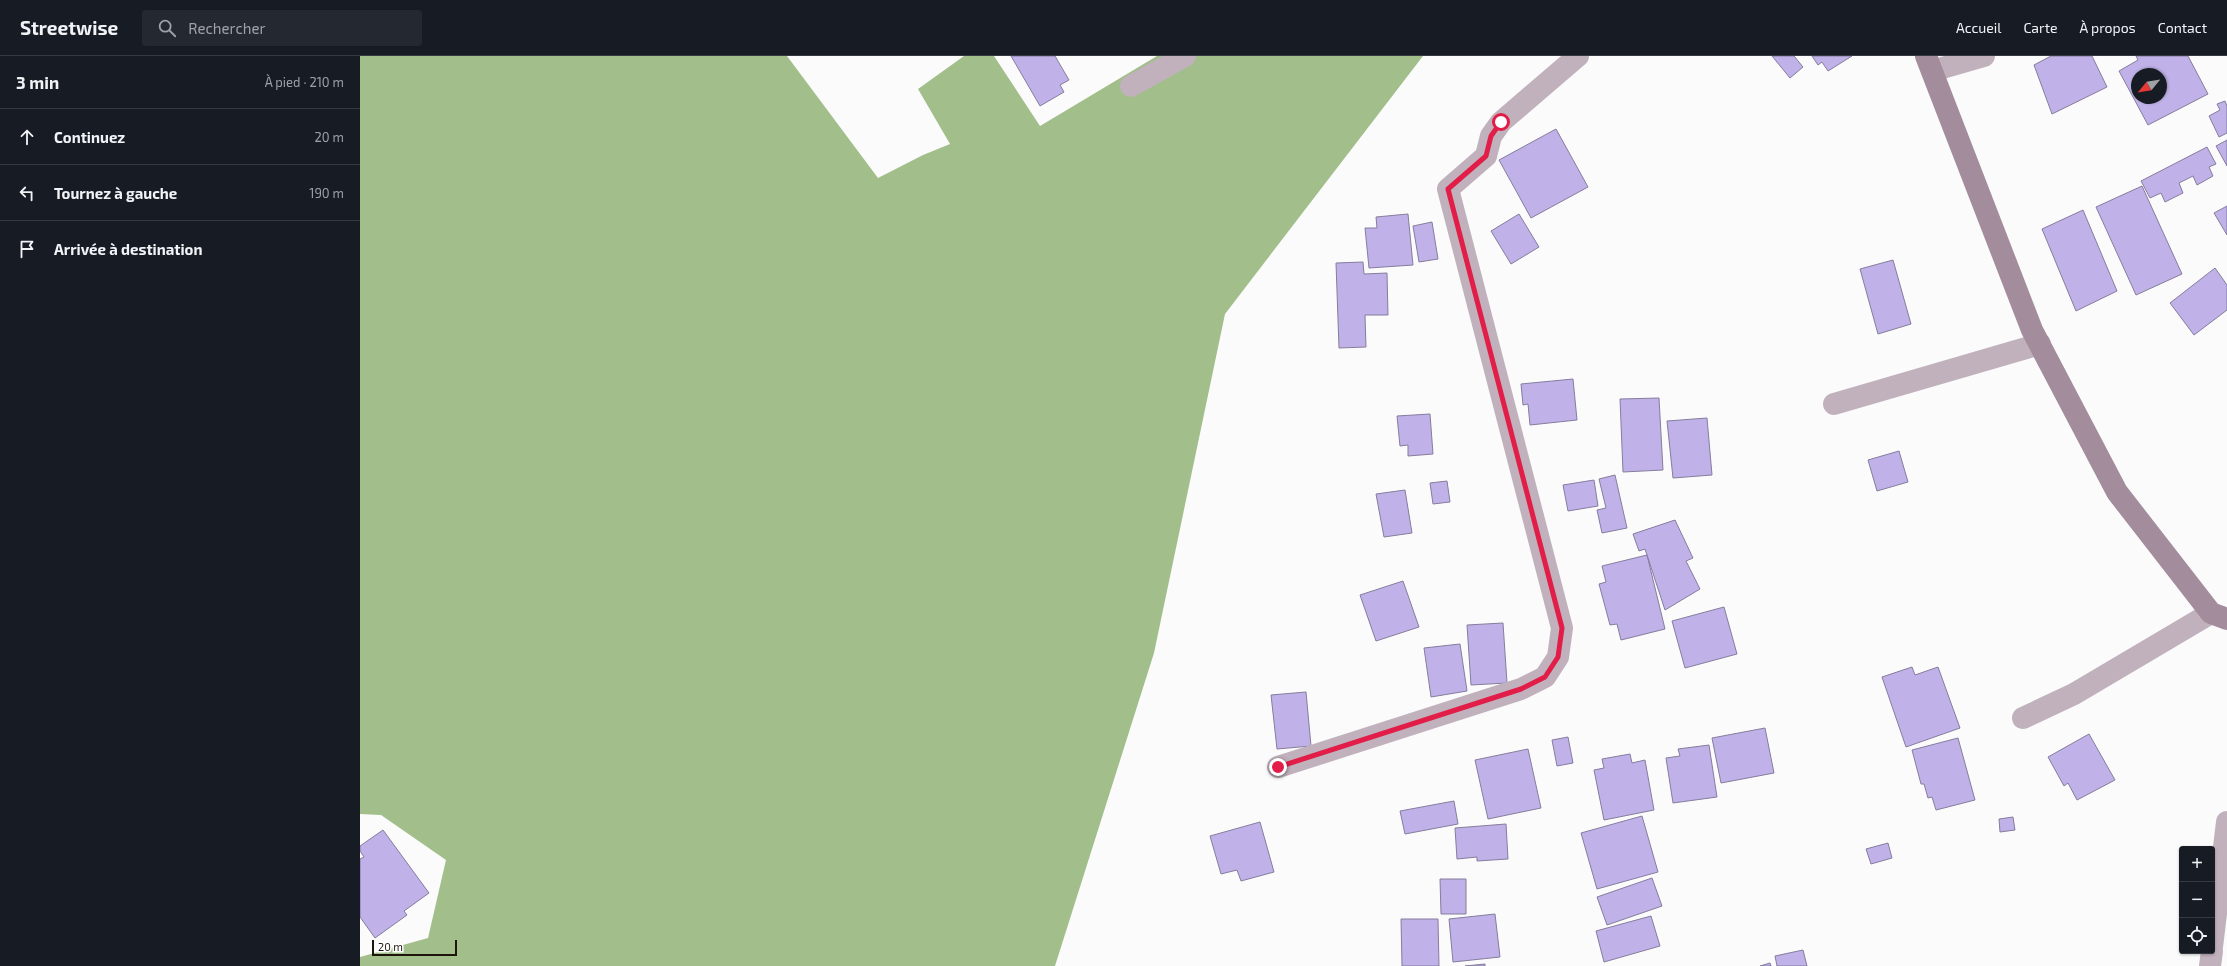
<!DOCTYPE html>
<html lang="fr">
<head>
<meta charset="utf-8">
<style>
	:root { --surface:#171b24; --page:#242831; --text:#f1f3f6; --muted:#9ea1a6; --line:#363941 }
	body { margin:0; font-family:"Exo 2",sans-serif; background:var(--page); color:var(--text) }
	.controls { position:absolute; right:12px; bottom:12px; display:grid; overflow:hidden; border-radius:4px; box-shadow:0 1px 3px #0004 }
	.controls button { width:36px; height:36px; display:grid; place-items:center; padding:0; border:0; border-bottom:1px solid var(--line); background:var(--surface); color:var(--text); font:20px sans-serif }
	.compass { position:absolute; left:1771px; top:12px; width:36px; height:36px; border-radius:50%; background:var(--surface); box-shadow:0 1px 3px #0004; rotate:240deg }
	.scale { position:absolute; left:12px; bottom:10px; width:85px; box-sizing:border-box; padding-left:4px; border:2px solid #1e150a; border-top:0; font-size:11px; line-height:14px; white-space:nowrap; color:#1e150a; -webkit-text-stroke:3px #fff; paint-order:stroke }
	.stop { position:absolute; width:12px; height:12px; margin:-9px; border:3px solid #e11d48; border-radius:50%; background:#fff }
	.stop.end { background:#e11d48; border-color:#fff; box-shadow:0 1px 4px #0008 }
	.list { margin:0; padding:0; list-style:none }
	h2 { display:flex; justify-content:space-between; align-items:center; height:52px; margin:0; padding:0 16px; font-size:17px }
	h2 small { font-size:13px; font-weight:400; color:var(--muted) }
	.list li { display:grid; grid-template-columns:26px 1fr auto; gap:12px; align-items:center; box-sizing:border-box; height:56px; padding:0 16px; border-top:1px solid var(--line) }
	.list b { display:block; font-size:15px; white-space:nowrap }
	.list em { font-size:13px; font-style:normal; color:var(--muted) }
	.icon { flex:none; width:22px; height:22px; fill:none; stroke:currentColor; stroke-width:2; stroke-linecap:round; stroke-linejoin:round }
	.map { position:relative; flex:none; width:1867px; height:910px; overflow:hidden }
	header { display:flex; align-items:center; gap:24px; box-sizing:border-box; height:56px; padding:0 20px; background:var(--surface); border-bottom:1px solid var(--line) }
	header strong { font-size:19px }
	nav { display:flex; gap:22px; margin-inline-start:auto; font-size:14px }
	.search { width:280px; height:36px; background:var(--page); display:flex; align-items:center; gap:10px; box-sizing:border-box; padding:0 14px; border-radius:4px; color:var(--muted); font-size:15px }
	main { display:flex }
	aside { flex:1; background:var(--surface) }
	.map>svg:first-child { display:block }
</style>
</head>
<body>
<header>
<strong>Streetwise</strong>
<div class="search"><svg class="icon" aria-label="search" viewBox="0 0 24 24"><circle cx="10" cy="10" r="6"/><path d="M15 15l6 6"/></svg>Rechercher</div>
<nav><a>Accueil</a><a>Carte</a><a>À propos</a><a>Contact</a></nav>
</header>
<main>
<aside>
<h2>3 min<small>À pied · 210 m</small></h2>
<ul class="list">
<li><svg class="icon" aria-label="ahead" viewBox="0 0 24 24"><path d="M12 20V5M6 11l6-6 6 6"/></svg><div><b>Continuez</b></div><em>20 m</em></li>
<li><svg class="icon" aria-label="left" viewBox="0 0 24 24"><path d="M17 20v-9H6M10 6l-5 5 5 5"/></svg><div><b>Tournez à gauche</b></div><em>190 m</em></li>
<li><svg class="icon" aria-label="arrive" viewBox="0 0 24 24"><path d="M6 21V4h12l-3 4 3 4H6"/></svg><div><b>Arrivée à destination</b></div></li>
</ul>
</aside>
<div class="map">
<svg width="1867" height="910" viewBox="0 0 1867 910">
	<rect width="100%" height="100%" fill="#fbfbfb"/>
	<path fill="#a2bf8b" d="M0,0H427L518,122L563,99L590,88L558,33L604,0H634L680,70L797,0H1063L865,258L794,597L695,910H0V901L68,882L86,804L21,759L0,758Z"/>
	<path fill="#c0b1e8" stroke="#857d9d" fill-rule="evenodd" d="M651,0H695L709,24L700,29L704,36L680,50Z
		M1412,0H1434L1443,11L1430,22Z
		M1452,0H1492L1468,15L1462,6L1458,9Z
		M1691,0H1732L1747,31L1692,58L1674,9Z
		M1776,0H1828L1848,38L1788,69L1759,15L1778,4ZM1777,18H1801V42H1777Z
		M1865,45L1867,50V77L1859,81L1849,60L1860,54L1857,48Z
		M1196,73L1228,131L1171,162L1139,104Z
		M1867,84V110L1856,90Z
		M1847,91L1856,108L1849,111L1853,120L1837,129L1833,120L1819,127L1823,137L1805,146L1801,137L1790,142L1781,125Z
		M1782,130L1822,218L1776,239L1736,151Z
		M1867,150V179L1854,157Z
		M1723,154L1757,235L1716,255L1682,173Z
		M1048,158L1053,209L1009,212L1005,172H1017L1016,161Z
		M1159,158L1179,191L1151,208L1131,175Z
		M1072,166L1078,203L1059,206L1053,170Z
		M1533,204L1551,268L1518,278L1500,213Z
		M1003,206L1004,218L1027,217L1028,259H1005L1006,291L979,292L976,207Z
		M1855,212L1867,229V254L1834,279L1810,247Z
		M1213,323L1217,364L1170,369L1168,348L1163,349L1161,328Z
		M1299,342L1303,414L1263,416L1260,343Z
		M1070,358L1073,398L1048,400V389L1040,390L1037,360Z
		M1347,362L1352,419L1313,422L1307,365Z
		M1539,395L1548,426L1517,435L1508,404Z
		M1255,419L1267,472L1242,477L1237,454L1246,452L1239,423Z
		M1234,424L1238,450L1208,455L1203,429Z
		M1087,425L1090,446L1073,448L1070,427Z
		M1045,434L1052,477L1024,481L1016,438Z
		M1315,464L1333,502L1326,505L1340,533L1305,554L1285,493L1279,495L1273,478Z
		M1287,499L1305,573L1261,584L1257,568L1250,569L1239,528L1246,526L1242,510Z
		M1043,525L1059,571L1016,585L1000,539Z
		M1364,551L1377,598L1325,612L1312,565Z
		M1143,567L1147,627L1111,629L1107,569Z
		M1100,588L1107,635L1071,641L1064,592Z
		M1552,611L1555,619L1578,611L1600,672L1546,691L1522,621Z
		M946,636L951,690L917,693L911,639Z
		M1405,672L1414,717L1361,727L1352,682Z
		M1729,678L1755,724L1717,744L1708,727L1704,730L1688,701Z
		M1208,681L1213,707L1197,710L1192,684Z
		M1598,682L1615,744L1576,754L1572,741L1568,742L1564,728H1561L1552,694Z
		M1349,689L1357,741L1313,747L1306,702L1320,700L1318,693Z
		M1168,693L1181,752L1128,763L1115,704Z
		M1270,698L1272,707L1285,704L1294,754L1244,764L1234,714L1244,712L1242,703Z
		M1094,745L1098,768L1045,778L1040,755Z
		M1282,760L1298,816L1237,833L1221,777Z
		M1653,761L1655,774L1640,776L1639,763Z
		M900,766L914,816L881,825L877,814L861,818L850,780Z
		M1146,768L1148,803L1117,805V801L1097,803L1095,772Z
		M23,774L69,837L44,855L47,859L15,882L0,861V803L4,801L0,795V790Z
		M1528,787L1532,802L1511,808L1506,793Z
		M1292,822L1302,850L1247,869L1237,841Z
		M1080,823H1106V858H1081Z
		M1135,858L1140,901L1093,906L1089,863Z
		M1291,860L1300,890L1244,906L1236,875Z
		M1041,863H1078L1079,910H1042Z
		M1443,894L1447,910H1417L1415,900Z
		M1410,907L1411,910H1400Z
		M1125,908V910H1105Z"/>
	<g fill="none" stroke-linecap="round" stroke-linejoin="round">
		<path stroke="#c0b1bc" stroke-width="22" d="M1572,15L1624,0
			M771,30L825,0
			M1474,348L1680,288
			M1663,662L1714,638L1851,557
			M918,711L1161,633L1185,621L1198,601L1202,572L1088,133L1126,100L1131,80L1141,66L1218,0
			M1852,891L1867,766
			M1850,910L1852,895"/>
		<path stroke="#a38d9d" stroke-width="22" d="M1566,0L1672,274L1757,436L1851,557L1867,563"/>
	</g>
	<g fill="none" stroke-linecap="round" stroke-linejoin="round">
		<path stroke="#e11d48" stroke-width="5" d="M918,711L1161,633L1185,621L1198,601L1202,572L1088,133L1126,100L1131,80L1141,66"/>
	</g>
</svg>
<div class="controls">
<button>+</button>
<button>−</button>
<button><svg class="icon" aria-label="locate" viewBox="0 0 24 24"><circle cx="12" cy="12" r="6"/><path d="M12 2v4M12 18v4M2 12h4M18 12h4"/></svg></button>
</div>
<svg class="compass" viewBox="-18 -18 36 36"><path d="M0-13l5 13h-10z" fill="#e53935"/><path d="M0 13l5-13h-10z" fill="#9ea1a6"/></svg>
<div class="scale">20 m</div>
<div class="stop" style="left:1141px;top:66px"></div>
<div class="stop end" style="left:918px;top:711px"></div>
</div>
</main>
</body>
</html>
